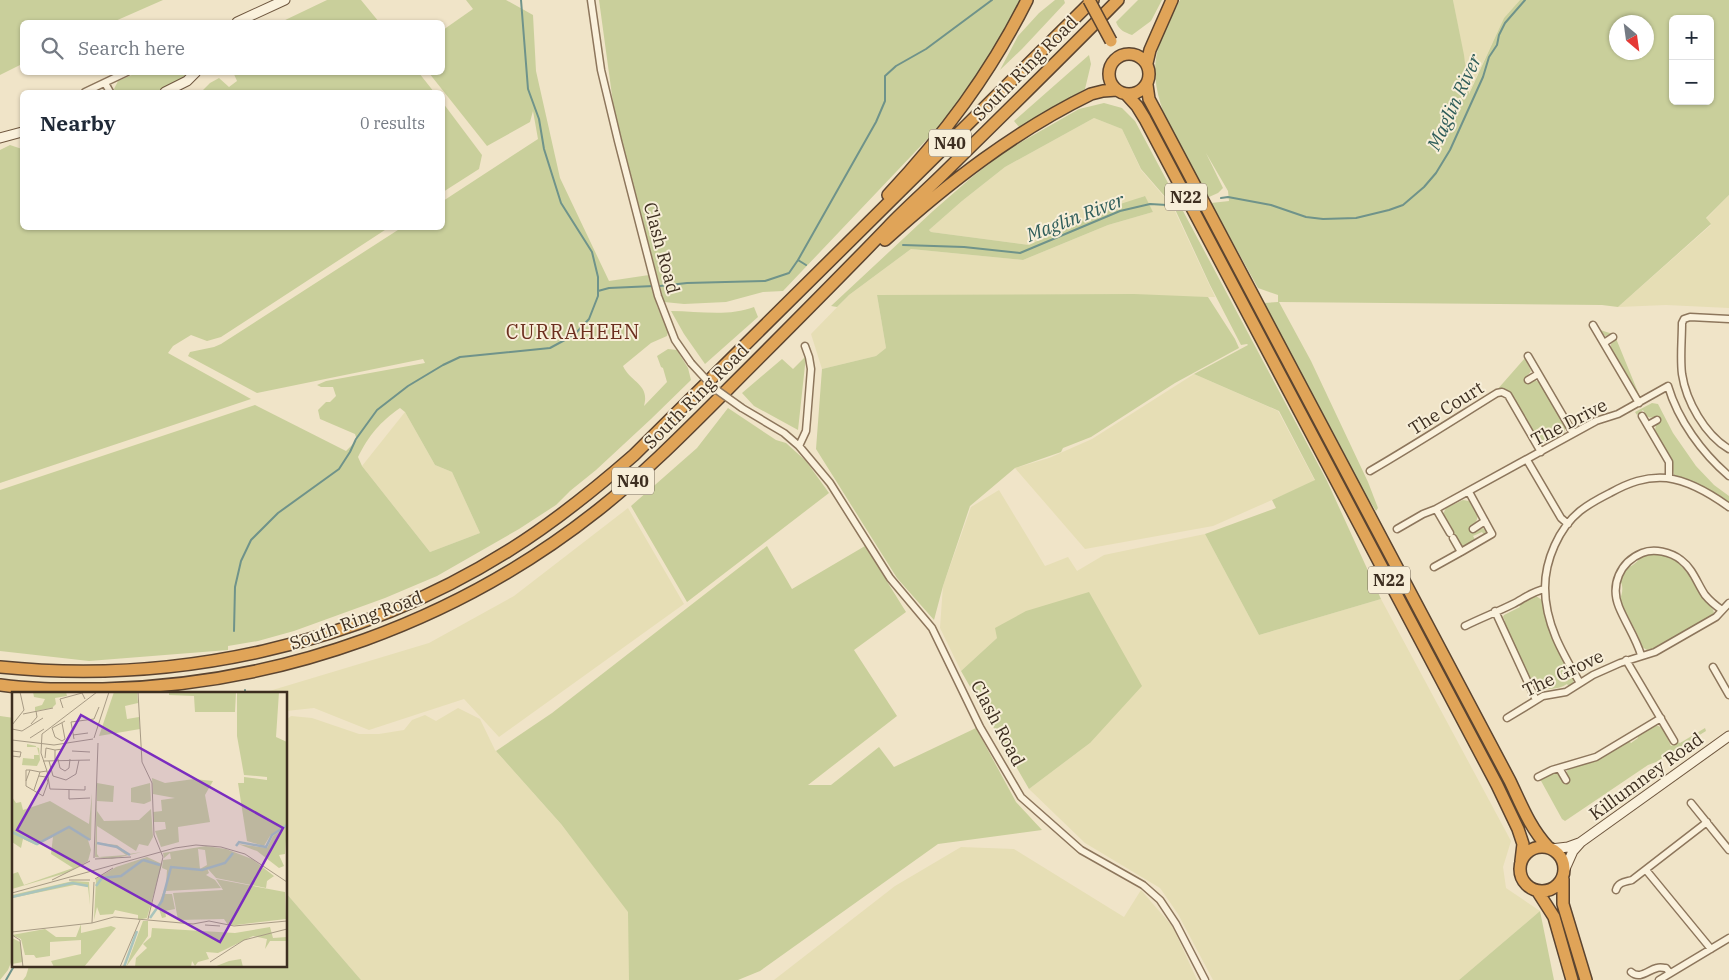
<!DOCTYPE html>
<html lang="en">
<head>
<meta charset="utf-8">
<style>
	:root { --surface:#fff; --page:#f6f6f7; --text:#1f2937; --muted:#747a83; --line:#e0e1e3 }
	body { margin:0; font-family:"IBM Plex Serif",serif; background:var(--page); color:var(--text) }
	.controls { position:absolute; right:15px; top:15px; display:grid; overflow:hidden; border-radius:8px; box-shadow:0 1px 4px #0004 }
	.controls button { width:45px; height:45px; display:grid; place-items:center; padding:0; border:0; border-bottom:1px solid var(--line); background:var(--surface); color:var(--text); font:25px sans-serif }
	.compass { position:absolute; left:1609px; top:15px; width:45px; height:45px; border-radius:50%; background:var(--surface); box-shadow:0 1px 4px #0004; rotate:151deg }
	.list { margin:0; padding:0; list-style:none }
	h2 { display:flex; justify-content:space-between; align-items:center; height:65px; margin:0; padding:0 20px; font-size:21px }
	h2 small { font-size:16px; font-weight:400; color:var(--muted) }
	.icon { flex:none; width:28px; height:28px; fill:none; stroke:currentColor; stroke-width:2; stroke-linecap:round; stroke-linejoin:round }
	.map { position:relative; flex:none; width:1729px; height:980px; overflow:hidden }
	.search { position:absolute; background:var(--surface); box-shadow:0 1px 4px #0004; left:20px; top:20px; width:425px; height:55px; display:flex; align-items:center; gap:12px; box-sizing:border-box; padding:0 18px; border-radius:8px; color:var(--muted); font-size:19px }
	.panel { position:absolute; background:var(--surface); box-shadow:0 1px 4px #0004; left:20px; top:90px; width:425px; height:140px; border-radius:8px }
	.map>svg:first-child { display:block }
</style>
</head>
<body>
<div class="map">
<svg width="1729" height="980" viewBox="0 0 1729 980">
	<rect width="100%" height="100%" fill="#f0e4c8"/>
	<path fill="#e6deb5" d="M1453,0H1520L1504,18L1468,95L1464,58Z
		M1094,118L1122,129L1141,170L1173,207L1215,297L877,295L886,348L876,356L822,369L811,334L849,295L911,249L1023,260L1108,225L1153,212L1144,196L1029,245L931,232L929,230L962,201L1005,167Z
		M1729,195V308L1666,305L1618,307L1711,225L1706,219Z
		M1194,374L1278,411L1315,481L1213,526L1085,549L1015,468L1049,458L1092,439Z
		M405,412L435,465L452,472L480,533L430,552L362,466Z
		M999,490L1045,566L1068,557L1079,574L1077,571L1104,555L1205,534L1259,635L1381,599L1511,841L1503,867L1506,888L1540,911L1459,980H1213L1178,914L1160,888L1085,843L1029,789L1090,743L997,638L961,671L940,628L943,586L971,507Z
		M628,508L684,604L499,737L464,699L369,730L314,708L286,711V694H265L266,692L429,643L514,596Z
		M458,708L480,719L495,750L560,823L629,911V980H361L286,893V720L291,716L312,718L359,734H379L404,730L412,720L425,715L436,721Z
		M961,847L1014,849L1124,917L1141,890L1173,927L1197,980H774L895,886Z"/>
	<path fill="#c9cf9b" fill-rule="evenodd" d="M0,0H163L113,22H22V64L0,75Z
		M327,0H361L379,22H281Z
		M466,0H506L533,15L536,71L560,178L609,281L649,275L657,306L668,332L667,336L651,343L623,366C631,383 650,384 644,406L667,382L663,368L661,367L657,356L668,349L677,350L688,368L691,380L651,419L596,470L570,491L556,505L519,529L437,576L385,598L294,631L258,641L228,646V650L89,661L0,651V490L255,405L346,451L357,440L355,434L320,419L318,410L326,402H330L336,396L333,387H321L317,385L326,381L425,363L423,359L257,393L188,356L190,352L214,347L221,344L401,228H442L443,201L538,139L533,111L530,122L487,146L429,73L442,72L443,30L473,9ZM400,408L405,412L435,465L452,472L480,533L430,552L362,466L358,457C369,435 380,422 400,408Z
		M599,0H1020L1010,24L953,112L783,291L763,292L726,302L684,304L664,302L614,110Z
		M1055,0H1064L1065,3L1022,49L1000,70L1018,36L1039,13Z
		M1138,0H1162L1151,21L1132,35C1124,32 1119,30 1116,22Z
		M1180,0H1453L1464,55L1469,94L1504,18L1520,0H1729V195L1706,218L1711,224L1618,307L1602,305L1279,302L1311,361L1368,482L1378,508L1376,511L1357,481L1341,447L1264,303L1278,302V295L1258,288L1211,203L1229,201L1228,191L1206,153L1223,188L1218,193L1209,197L1207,195C1185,155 1146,101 1157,53C1161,35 1171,17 1180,0ZM1673,19H1710V101H1673ZM1616,22H1646V52H1616Z
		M1089,55L1091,64L1085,89L1019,127L1014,121Z
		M233,72L419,73L434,92H201L210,83L219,78L229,87L237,81Z
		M136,73H192L180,82L158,92H115L114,89L118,81Z
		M443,103L482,155L479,169L443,192Z
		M1104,103L1122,108L1135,121L1327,481L1381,599L1259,635L1205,534L1276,508L1272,500L1315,480L1279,411L1194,374L1248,345L1247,344L1241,345L1210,285L1174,207L1141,169L1122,129L1094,118L1005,167L962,201L929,230L931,232L1029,245L1108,208L1145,196L1153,212L1108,225L1023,260L911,249L849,295L837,307L831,306L933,211L972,177L1007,150L1079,109Z
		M10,145L22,149V228H388L221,337L207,341L191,335L173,346L168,353L251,399L0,483V150Z
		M1134,294L1208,297L1235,339L1239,348L1175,383L1091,437L1063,448L1061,452L1015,468L970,506L943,586L934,620L897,578L816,449L822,369L876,356L886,348L877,295Z
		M754,307L758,317L705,364L684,334L671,311C698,311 728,317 754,307Z
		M1600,330L1613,334L1615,336L1640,397L1611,348V344L1616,339L1613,335L1605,336Z
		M806,356L798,430L754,406L742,393L782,359L793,369Z
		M1525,358L1531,371L1526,378L1529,383L1535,380L1539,382L1566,426L1564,434L1546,443L1538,441L1511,394L1506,390L1496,391Z
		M1652,403L1658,404L1673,433L1696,466L1714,485L1729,496V503L1705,488L1674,476L1672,462L1655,430L1656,425L1660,421L1657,416C1649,419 1647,418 1643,410L1637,415L1635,412Z
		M728,408L776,440L786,443L806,461L829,493L687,602L631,506L697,448Z
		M1463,500L1469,501L1478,516L1476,522L1471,526L1473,532L1483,528L1487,533L1485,536L1482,532L1473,536L1476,541L1462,546L1459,544L1443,514L1446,508Z
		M767,546L792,589L865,546L906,612L854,650L897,716L808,785H831L879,747L894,767L976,728L1016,802L1042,830L938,844L760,971L738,980H629L628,912L561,824L496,751L552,713Z
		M1658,554C1684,558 1689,578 1702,597C1707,603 1713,606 1714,613L1711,616L1656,648L1647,650L1642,647C1638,630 1625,616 1620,599C1622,595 1624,586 1620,581L1627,568C1642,562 1636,554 1658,554Z
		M1089,592L1142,686L1090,743L1029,789L961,671L997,638L995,628L1026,611Z
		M1536,596L1542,600C1547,631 1559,651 1574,679L1573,683L1569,687L1567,684C1556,691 1549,687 1538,692L1535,687L1533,688L1503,623L1505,621L1503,617L1504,615L1520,607L1519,605Z
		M0,716L14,718V955L8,970L0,980Z
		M1656,725L1663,728L1671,746L1678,742L1680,743L1705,728L1706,731L1656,762L1648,765L1568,819L1565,821L1562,819L1540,779L1554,772L1558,773L1563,781L1568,769L1599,759L1629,741L1631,743L1638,738L1637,736Z
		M286,893L361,980H23L26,976L29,966H286Z
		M1540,911L1554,980H1459Z"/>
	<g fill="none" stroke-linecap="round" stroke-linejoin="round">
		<path stroke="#6f938a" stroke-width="2" d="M1221,198L1228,197L1271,205L1306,217L1323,219L1356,218L1389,210L1403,205L1424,187L1436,173L1450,150L1483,77L1489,57L1497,45L1499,35L1505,23L1525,0
			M903,245L964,247L1020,253L1120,211L1150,204L1167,205
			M798,260L876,122L885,101V76L896,66L926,49L992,0
			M660,286L687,283L765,281L789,273L798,260L806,265
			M598,291L609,288L654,286
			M234,631L235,587L241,561L251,540L278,513L339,469L350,452L356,439L377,410L408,386L443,365L460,357L550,348L574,335L589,319L598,296V277L592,252L561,203L544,149L539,119L528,89L521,0
			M245,690V694
			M6,980L14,966"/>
		<g stroke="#8d765c" stroke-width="9">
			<path id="street" d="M591,0L601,70L618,141L658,296L675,340L691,363
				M105,83L110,92
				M85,92L127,72
				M1729,319L1690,317L1684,319L1682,323C1682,340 1680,358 1682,374C1686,401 1705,435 1729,449
				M1593,325L1639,403
				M1604,343L1613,337
				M1528,356L1573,433
				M1528,380L1538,374
				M742,408L784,433L799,446L830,483L890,578L932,628L980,727L1021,797L1081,850L1143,885L1160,900L1176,924L1205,980
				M1642,416L1669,462V478
				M1648,425L1657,420
				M799,446L806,431L807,419L811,369L809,357L805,346
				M1527,460L1561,518L1568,524
				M1370,471C1413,446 1455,419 1497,393L1502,392L1508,395L1541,452
				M1397,529L1423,514L1436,509
				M1473,529L1485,521
				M1450,533L1436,509L1596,421L1618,414L1668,386C1678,420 1702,453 1729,476
				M1453,538L1461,552L1492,534L1469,492
				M1434,567L1461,552
				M1495,611L1536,700
				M1465,626C1481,618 1497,612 1513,604C1523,599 1533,591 1545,589
				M1641,655C1636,638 1626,624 1619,607C1610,585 1620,562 1642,553C1654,548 1671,552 1681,560C1693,569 1697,583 1705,595C1710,601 1716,606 1722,610
				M1626,660L1674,741
				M1713,667L1729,695
				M1580,683C1563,654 1545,624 1545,588C1545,560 1559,528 1580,511C1589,504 1600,498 1610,493C1628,483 1646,476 1667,478C1690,481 1711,494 1729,507
				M1507,718L1543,696L1566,692L1593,675L1620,663L1655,652L1716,617L1729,603
				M1559,768L1566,780
				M1538,777L1552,770L1596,757L1661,718
				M1691,803L1729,850
				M1646,870L1711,949
				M1616,890C1618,882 1625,882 1632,880L1707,822
				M1631,972C1640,980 1648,970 1657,968C1660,967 1663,968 1666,968L1670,973
				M1659,980L1729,938"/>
		</g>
		<g stroke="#6f573f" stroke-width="11">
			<path id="secondary" d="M237,22L285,0
				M165,92L187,81L196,72
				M0,138L22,132
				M1551,849L1568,847L1579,843
				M1565,869L1573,851L1581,842L1729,736"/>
		</g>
		<g stroke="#5b4430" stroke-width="14">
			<path id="highway" d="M1109 74a20 20 0 1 1 40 0a20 20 0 1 1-40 0Z
				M1147,63L1150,50L1172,0
				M1147,85L1149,99L1156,112L1510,781C1521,804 1530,828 1548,847
				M1126,94L1137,106L1145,119L1497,785L1518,829L1523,844L1521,861
				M888,195C944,135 990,74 1027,0
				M885,240C948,183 1015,131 1091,94L1103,91L1117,90
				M0,667C175,685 358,645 508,551C553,523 594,490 634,455L1093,0
				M0,685C34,690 69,689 103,689C282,685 458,621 598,510C645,473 687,430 729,388C782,335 836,281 888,227C907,207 928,189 948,169C1005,113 1062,57 1118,0
				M1520 869a22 22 0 1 1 44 0a22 22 0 1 1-44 0Z
				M1563,879V904L1586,980
				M1538,892L1554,917L1572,980"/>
		</g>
		<use href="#street" stroke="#faf1dc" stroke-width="6"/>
		<use href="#secondary" stroke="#faf1dc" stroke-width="9"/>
		<use href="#highway" stroke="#e0a458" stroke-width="11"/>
		<g stroke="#8d765c" stroke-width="9" stroke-linecap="butt">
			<path id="street-bridge" d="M691,363L714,388L742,408"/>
		</g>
		<g stroke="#5b4430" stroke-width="14" stroke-linecap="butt">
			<path id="highway-bridge" d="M1089,0L1111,41"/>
		</g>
		<use href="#street-bridge" stroke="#faf1dc" stroke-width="6"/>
		<use href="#highway-bridge" stroke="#e0a458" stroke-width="11"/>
	</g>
	<g text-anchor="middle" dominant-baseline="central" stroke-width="4" stroke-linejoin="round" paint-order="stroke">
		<g fill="#f7eed8" stroke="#756857" stroke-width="1">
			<rect x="929" y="129.5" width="42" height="27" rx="4"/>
			<rect x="1165" y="183.5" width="42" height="27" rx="4"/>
			<rect x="612" y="467.5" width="42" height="27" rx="4"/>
			<rect x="1368" y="566.5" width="42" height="27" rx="4"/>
		</g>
		<g font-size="16" font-weight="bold" fill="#3d2e20">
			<text x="950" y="143">N40</text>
			<text x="1186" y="197">N22</text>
			<text x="633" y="481">N40</text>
			<text x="1389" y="580">N22</text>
		</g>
		<g font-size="18" fill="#3d2e20" stroke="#f7eed8">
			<text transform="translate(1025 68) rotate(-45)">South Ring Road</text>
			<text transform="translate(662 248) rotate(75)">Clash Road</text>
			<text transform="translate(696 396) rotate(-45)">South Ring Road</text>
			<text transform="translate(1446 408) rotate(-32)">The Court</text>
			<text transform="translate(1569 422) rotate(-27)">The Drive</text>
			<text transform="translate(356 620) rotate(-20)">South Ring Road</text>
			<text transform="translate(1563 673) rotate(-25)">The Grove</text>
			<text transform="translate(998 723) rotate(62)">Clash Road</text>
			<text transform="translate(1646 776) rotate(-36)">Killumney Road</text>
		</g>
		<g font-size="19" font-style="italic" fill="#2f5d5a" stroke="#f7eed8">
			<text transform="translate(1454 102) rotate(-65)">Maglin River</text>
			<text transform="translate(1075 217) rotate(-21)">Maglin River</text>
		</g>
		<g font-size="20" letter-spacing="1" fill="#6b2e1e" stroke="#f7eed8">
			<text x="573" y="331">CURRAHEEN</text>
		</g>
	</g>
	<g transform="translate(12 692)">
		<rect width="275" height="275" fill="#f0e4c8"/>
		<path d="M21,0H54L55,4L43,6L44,12L40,16L23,19V15L30,13L33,7L22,5ZM102,0H125L126,11L113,14L115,27L127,25L128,37L87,44ZM157,0H224L223,20H183L182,4L157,3ZM225,0H267L264,45L275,50V132L258,144L252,154L235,149L226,91H232V85L255,88V85L232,83L225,44ZM15,52L24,54V55L27,56L28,68L25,74L10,73L11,66L22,67V63H27L25,55H15ZM140,86L153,91L182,87L201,89L193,103L198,130L166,135L167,150L149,155L143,139L154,137L153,130H142L141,120L150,119L149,108L163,106L141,102ZM85,91L102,94L101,110L85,109V119L92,129L127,128L139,117L141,145L136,154L127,152L124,159L85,134V162L87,165L114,163L103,155L87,151L105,153L117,162L130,160L100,167L83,165ZM138,91L139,109L132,112L119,110V96ZM80,101L79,148H76L79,158L76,169L54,181L0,197V182L6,180L12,193L61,176L39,162L41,145L24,153L11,147L9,156L0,150V105L4,111L9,110L11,118L38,109L77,132ZM275,134L273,162L267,163L272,174L267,176L245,159L226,152L255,156L261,144ZM194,154L214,157L240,167L271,191L262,184L255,189L254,196L204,186L195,176L197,181L194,183L203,188L209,196L154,199L153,202H160L163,217L153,219L154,225L150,226L146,214L154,193L155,178L150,176L151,168L159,167L158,161L152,166L151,161ZM186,157L193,158L195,173L188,177ZM135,165L150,172L135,226L126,228V223L103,218L101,222L88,223L85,215L82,228L84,187L104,175ZM204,187L273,200L274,227L224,233H216L212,227L166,228L161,201L211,198ZM61,189L77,190L78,213L76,195L67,192L0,206V203ZM131,229H136V244L114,275ZM69,232V241L99,234L104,236L72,275H42L39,269L69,262V248L38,250V264L24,266L22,263H13L9,247L0,243L33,237L44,245H64ZM258,235L261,246L275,245V249H258L253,257L255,247L241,244L206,261L194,260L197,267L186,270L183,274L180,269L179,275H123L124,266L135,256L131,252L139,245L140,236L223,241ZM0,246L8,250L11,270L0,272ZM229,267L231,275H202L217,269Z" fill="#c9cf9b" fill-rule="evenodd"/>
		<path fill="none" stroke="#a9c4bc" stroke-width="2.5" d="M0,140L25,152L57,135L78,148M85,151L105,155L118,163M224,154L227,150L254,155L260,143L275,133M131,168L148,173M84,194L90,186L109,184L131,168M0,205L60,191L76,194M138,226L150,209L159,175L190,178L213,171L221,161M112,275L125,239"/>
		<path fill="none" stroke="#a89b85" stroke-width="1" d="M126,0L130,70L140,91L142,143L151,165L136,227M51,16L48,7L70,1L73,7M11,22L41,16M50,31L53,47L50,49L43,45L40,36L53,29M19,32L25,25L24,19M0,33L12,18L8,0M0,37L10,39L31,26M61,43L76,41M18,46L32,37M82,46L97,0M62,47L59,30L82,27L87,15M0,48L42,53L81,47M0,59L9,60L8,65L0,64M60,59L78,60M33,66L34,56L43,58M46,67L48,76L53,79L57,76L58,67M43,68V58L51,57M31,69L78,68M37,69L41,84L54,88L64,82L67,68M18,78L14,89V78H18L28,80M35,79L38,97L73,98V94M14,89V94L31,104L36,90L34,85L27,84M57,97V107L78,106M22,98L28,80L35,79L29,61L30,42L85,0M82,166L86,51M83,167L119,165M83,187L101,176M40,188L78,169M57,188H78M0,201L163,156L184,153L209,155L233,162L275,190M80,231L82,190M193,233L208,234M0,240L80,231L102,225L181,232L197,229L222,234L275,229M0,243L8,248L11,275M198,270L232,248L275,237M108,275L128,228"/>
		<path fill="#7b2cbf" fill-opacity="0.15" stroke="#7b2cbf" stroke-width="2.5" d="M69,23L271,136L208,250L5,138Z"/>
		<rect width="275" height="275" fill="none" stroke="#3d2e20" stroke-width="2.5"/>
	</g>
</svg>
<div class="controls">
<button>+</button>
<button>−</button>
</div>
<svg class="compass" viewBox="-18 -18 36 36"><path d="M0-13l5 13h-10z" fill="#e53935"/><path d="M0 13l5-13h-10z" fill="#747a83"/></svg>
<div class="search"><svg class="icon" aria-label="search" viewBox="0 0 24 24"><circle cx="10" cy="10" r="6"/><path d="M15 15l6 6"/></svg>Search here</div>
<section class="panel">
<h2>Nearby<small>0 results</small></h2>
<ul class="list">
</ul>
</section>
</div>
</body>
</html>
